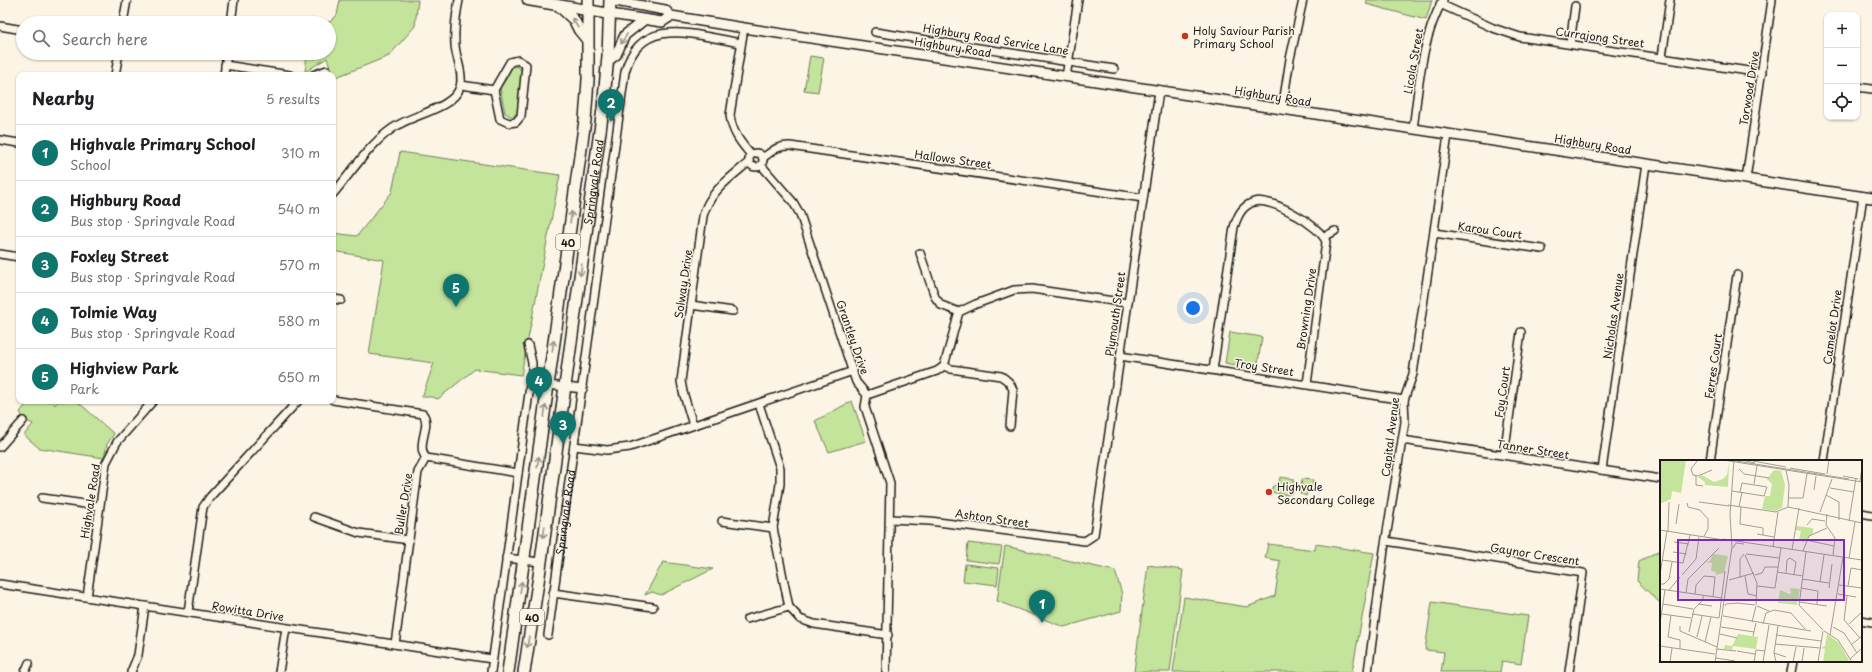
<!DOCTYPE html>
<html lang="en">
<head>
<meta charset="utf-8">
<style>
	:root { --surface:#fff; --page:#f2f2f2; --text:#202124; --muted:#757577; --line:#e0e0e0; --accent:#0f766e }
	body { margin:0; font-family:"Playpen Sans",sans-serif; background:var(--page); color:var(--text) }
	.controls { position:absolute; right:12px; top:12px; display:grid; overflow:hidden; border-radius:8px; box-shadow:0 1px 3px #0004 }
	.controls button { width:36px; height:36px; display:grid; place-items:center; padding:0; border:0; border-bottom:1px solid var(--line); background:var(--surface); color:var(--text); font:20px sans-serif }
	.you { position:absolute; left:1193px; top:308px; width:14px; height:14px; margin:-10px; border:3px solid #fff; border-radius:50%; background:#1a73e8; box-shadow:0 0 0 6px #1a73e833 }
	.badge { display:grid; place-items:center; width:26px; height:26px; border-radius:50%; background:var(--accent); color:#fff; font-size:13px; font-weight:700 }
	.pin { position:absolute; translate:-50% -33px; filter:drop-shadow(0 1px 2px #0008) }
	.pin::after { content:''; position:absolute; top:21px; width:14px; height:12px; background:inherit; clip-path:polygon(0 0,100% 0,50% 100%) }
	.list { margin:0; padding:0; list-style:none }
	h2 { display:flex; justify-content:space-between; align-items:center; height:52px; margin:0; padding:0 16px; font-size:17px }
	h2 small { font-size:13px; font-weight:400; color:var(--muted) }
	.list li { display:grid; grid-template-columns:26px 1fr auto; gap:12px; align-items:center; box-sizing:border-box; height:56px; padding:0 16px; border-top:1px solid var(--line) }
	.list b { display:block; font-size:15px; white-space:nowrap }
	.list p { margin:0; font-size:13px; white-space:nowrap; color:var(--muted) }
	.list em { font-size:13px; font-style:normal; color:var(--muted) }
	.icon { flex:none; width:22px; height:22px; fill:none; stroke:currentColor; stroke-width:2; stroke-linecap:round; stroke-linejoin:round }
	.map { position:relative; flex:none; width:1872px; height:672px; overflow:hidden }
	.search { position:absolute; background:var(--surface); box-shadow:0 1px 3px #0004; left:16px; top:16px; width:320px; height:44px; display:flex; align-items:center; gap:10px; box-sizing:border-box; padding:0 14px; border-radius:22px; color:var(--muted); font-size:15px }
	.panel { position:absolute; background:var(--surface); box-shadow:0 1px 3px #0004; left:16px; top:72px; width:320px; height:332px; border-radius:8px }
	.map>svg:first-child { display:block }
</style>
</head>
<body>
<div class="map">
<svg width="1872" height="672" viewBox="0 0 1872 672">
	<rect width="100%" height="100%" fill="#fcf5e5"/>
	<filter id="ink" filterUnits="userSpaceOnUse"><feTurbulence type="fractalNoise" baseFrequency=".025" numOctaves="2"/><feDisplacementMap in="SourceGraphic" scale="8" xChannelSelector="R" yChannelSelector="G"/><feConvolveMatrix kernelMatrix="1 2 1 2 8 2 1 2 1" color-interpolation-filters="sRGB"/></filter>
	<g filter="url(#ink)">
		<path fill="#c4e39b" stroke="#70805c" d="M340,0H418L415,26L389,56L334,78L327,58L305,72L307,53H329V23H311V19L330,22L337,15Z
			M1367,0H1432L1426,20L1366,4Z
			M810,56L824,58L818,92L804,90Z
			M517,66L523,71L517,113L512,117L505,113L500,88L506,79L510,68Z
			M400,152L560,175L521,375L475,369L438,399L432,397H422L434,363L369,354L384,260L333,251V233L357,236L392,192Z
			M1230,332L1262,337L1257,369L1225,363Z
			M29,401H53L55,405L58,401H77L114,434L107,444L104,458L39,448L24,435L33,424L25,420L20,412Z
			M852,401L866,441L829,452L815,421Z
			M1280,477L1294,479V492L1287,495L1271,492L1272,487L1279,483Z
			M1302,479L1313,480L1312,488L1310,487L1306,496L1300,493Z
			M968,543L1002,547L999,564L966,560Z
			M1268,544L1315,550L1316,544L1374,553L1352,672H1173L1184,597L1247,607L1275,596L1280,561L1265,558Z
			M1005,546L1115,571L1122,594L1121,611L1064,627L997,601Z
			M1661,550V604L1637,581L1639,561Z
			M663,562L713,569L661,595L652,592L645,595Z
			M965,564L999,568L997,585L963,581Z
			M1148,565L1183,570L1170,672H1134Z
			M1432,602L1528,616L1521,664L1502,661L1500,672H1441L1444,652L1425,650Z"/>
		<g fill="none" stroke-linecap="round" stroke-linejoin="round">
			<g stroke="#1c1c1c" stroke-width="10">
				<g id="minor">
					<path d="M1440,4L1493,28L1520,37L1762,73"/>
					<path d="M123,23L127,0"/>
					<path d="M231,23L234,0"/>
					<path d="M0,26L23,30"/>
					<path d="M744,28L730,115C732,132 740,142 751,155"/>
					<path d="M875,32L1114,69"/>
					<path d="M1570,44L1575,6"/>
					<path d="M1662,57L1670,0"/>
					<path d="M518,60L526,65L521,116L516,122L509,123L500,119L494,90L510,62Z"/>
					<path d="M225,65L290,75"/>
					<path d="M115,75L119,53"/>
					<path d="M224,75L227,53"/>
					<path d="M313,75L327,70"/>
					<path d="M1066,77L1078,0"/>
					<path d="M461,85L494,90"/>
					<path d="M1857,87L1872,89"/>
					<path d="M1282,110L1290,59L1303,0"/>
					<path d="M1413,129C1419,86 1421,39 1443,0"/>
					<path d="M0,140L19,143"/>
					<circle cx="756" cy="160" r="7"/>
					<path d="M763,158C772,151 778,145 790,146L1143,198"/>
					<path d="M761,165L793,202L800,214L856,382L867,395L865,407L890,483L886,672"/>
					<path d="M1746,179L1772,0"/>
					<path d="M333,194C352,172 374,137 400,124C417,114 454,107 460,87C464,74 456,59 455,45C454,30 456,15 459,0"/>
					<path d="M1434,233L1542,249"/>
					<path d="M1324,237L1335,231"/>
					<path d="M920,253L935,297L941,305L959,312"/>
					<path d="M0,254L19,257"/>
					<path d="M333,299L341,300"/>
					<path d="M691,305L733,311"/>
					<path d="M1120,356L1404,400"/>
					<path d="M944,366L951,369L1001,376C1007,380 1011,383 1013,390L1010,426"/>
					<path d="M1213,370L1234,227C1238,215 1242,206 1254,202C1270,196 1322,227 1326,242L1307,384"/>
					<path d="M548,385L583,389"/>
					<path d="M867,395L937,371L944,366L959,312L976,304L1014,290L1032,289L1127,303"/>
					<path d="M333,400L423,414C432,426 415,445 426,458"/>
					<path d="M759,404L780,468V484L773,528L789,607L800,619L814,624L888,635"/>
					<path d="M693,425L683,392L681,381L703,216C709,192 730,178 749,162"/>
					<path d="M1402,440L1661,479"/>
					<path d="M574,446L607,450L630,447L853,371"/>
					<path d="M0,447L23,421"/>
					<path d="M1504,455L1521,332"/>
					<path d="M426,458L518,473"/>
					<path d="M1710,461L1737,275"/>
					<path d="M1824,461L1863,196"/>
					<path d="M1602,470L1646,164"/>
					<path d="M42,498L99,506"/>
					<path d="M1861,513L1872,515"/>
					<path d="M314,517L359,533L409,540"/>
					<path d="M890,519L930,521L1085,541L1094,535L1159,91"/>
					<path d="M722,521L773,528"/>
					<path d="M1386,541L1583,573L1569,672"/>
					<path d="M506,558L540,562"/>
					<path d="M0,584L492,659"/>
					<path d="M553,593L653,607"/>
					<path d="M87,597L106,463L117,442L153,401"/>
					<path d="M188,612L203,507L210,497L298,401"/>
					<path d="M747,619L789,607"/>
					<path d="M1861,620L1872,622"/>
					<path id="s1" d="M548,635L625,72C640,13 697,36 741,43"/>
					<path d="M395,644L418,472L426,458"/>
					<path d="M25,672L29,663"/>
					<path d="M131,672L138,655L145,606"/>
					<path d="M279,672L286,628"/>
					<path d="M491,672L532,371V363L528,345"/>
					<path d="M1368,672L1384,550L1405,422L1404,400L1413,374L1448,135"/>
					<path d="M1791,672L1793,661"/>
				</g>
			</g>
			<g stroke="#1c1c1c" stroke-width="12">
				<path id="secondary" d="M610,0L665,10L671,16L744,28L1872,198
					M610,14L662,22L671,16
					M608,61L616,55L625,35L644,20"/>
			</g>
			<g stroke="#1c1c1c" stroke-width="13">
				<path id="primary" d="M528,0L610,14
					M559,6L574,20L579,30L588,41"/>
			</g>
			<g stroke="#1c1c1c" stroke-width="14">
				<g id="trunk">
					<path d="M508,672L585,120L588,80V0"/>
					<path id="s2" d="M524,672L539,576L603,109L608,56L610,0"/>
				</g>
			</g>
			<use href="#minor" stroke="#fcf5e5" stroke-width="7"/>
			<use href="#secondary" stroke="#fcf5e5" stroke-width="9"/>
			<use href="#primary" stroke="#fcf5e5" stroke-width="10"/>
			<use href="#trunk" stroke="#fcf5e5" stroke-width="11"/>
		</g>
		<defs><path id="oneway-shaft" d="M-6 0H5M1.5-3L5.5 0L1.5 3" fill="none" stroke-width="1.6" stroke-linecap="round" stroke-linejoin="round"/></defs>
		<g stroke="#97938b">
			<use href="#oneway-shaft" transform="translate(575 23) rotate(-122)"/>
			<use href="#oneway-shaft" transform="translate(624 39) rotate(122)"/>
			<use href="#oneway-shaft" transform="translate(571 217) rotate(-82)"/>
			<use href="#oneway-shaft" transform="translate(581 270) rotate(98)"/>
			<use href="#oneway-shaft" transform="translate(553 346) rotate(-82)"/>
			<use href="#oneway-shaft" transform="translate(545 411) rotate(-82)"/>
			<use href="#oneway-shaft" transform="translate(538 462) rotate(-82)"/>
			<use href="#oneway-shaft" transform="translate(544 532) rotate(98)"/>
			<use href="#oneway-shaft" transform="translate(521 587) rotate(-82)"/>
			<use href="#oneway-shaft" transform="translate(528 642) rotate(99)"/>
		</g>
	</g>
	<g fill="#c8321e" stroke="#fcf5e5" stroke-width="1.5">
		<circle cx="1185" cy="36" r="4"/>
		<circle cx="1269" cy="492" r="4"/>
	</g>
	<g text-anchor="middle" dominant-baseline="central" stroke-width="3" stroke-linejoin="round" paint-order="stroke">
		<g fill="#fcf5e5" stroke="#5f5d58" stroke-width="1">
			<rect x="556" y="234" width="24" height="16" rx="3"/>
			<rect x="520" y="609" width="24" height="16" rx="3"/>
		</g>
		<g font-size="10" font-weight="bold" fill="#1c1c1c">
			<text x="568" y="242">40</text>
			<text x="532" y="617">40</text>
		</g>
		<g font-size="11" fill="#1c1c1c" stroke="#fcf5e5" text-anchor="start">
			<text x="1193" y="30">Holy Saviour Parish<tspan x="1193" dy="13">Primary School</tspan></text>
			<text x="1277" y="486">Highvale<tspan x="1277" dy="13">Secondary College</tspan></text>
		</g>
		<g font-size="11" fill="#1c1c1c" stroke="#fcf5e5">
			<text transform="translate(1600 37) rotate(8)">Currajong Street</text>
			<text transform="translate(996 39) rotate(9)">Highbury Road Service Lane</text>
			<text transform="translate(953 47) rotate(9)">Highbury Road</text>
			<text transform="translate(1413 61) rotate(-80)">Licola Street</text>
			<text transform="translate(1749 88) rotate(-81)">Torwood Drive</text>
			<text transform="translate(1273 96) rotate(9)">Highbury Road</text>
			<text transform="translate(1593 144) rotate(9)">Highbury Road</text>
			<text transform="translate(953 159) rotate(8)">Hallows Street</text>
			<text stroke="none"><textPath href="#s2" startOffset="495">Springvale Road</textPath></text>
			<text transform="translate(1490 230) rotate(8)">Karou Court</text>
			<text transform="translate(683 284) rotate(-82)">Solway Drive</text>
			<text transform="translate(1306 309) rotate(-82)">Browning Drive</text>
			<text transform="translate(1115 314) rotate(-82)">Plymouth Street</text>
			<text transform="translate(1613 316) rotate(-82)">Nicholas Avenue</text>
			<text transform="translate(1832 327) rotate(-82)">Camelot Drive</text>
			<text transform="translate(853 337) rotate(71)">Grantley Drive</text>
			<text transform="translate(1713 366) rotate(-82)">Ferres Court</text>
			<text transform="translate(1264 367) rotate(9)">Troy Street</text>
			<text transform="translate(1502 392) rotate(-82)">Foy Court</text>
			<text transform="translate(1390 437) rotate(-83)">Capital Avenue</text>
			<text transform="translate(1533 449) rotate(9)">Tanner Street</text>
			<text transform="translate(90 501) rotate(-81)">Highvale Road</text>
			<text transform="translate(403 504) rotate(-81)">Buller Drive</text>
			<text stroke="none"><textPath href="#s1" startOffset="124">Springvale Road</textPath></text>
			<text transform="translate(992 518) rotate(8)">Ashton Street</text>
			<text transform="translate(1535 554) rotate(9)">Gaynor Crescent</text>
			<text transform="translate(248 611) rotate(9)">Rowitta Drive</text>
		</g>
	</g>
	<g transform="translate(1660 460)">
		<rect width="202" height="202" fill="#fcf5e5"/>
		<path d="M0,0H26L21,33L12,31L11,39L2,43L0,42ZM69,3L68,27L45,25V22L38,17L42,15L54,22L63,19L67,15ZM114,10L121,11L125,25L122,48L115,51L102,49L105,36H110L112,24L107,19ZM136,66L153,68V73L144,82L139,80L141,71L136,70ZM53,94L68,96L64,113L55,115L56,112L51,111L52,103L45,102L50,101ZM130,128L140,129L137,145L118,143L120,130L129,134L131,133ZM78,174L98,177L96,189L73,186L72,190L64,189L65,185L72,186ZM167,174L179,183L189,200L187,202H163L165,189L161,188L165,186Z" fill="#c4e39b"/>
		<path fill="none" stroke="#a29e95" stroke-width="1" d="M38,0L31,9L33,15L38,16L52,10M63,0L202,22M70,0L189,19M82,0L95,3M93,1L126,7M130,8L165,14M79,9L84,14L109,18M126,10L129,25L128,47M167,14L169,0M36,16V25L43,26M183,16L198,19M200,21L202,8M94,24L97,6M170,28L194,32M154,30L156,16M72,31L104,36L107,27L82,23L80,32M166,35L179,42V60M128,38H143L147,14M39,42L69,46M27,43L28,47L40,50L48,59V69L44,76M68,45L116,52L128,47L202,63M79,47L82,32M81,47L80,64L103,68V75M160,52L172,19M167,54L166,65L175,78L173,95M189,61L196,18M16,64L19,44M147,65L152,59L165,61M0,70L64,80M8,71L9,42M97,74L114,77M63,79L202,100M146,80L174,86M14,82L29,84M113,87L118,52M73,88L76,83L84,84M132,90L139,48M143,91L149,76L167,68M13,92L27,94M146,92L139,145L163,170M86,94L119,98M85,95L97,123L96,145M189,98L195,62M2,100L23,103L30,75M117,112L143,116M126,113L127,100L130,98L136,102L134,114M0,114L7,71M22,115L36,99L39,77M95,115L102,113L105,107H118M85,116L88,134L97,136M80,118V99L84,94M142,119L169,123M69,120L94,113M160,122L164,95M0,124H4L9,119L12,102M179,125L202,128M97,126L115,128L121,88M188,126L191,108L202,110M141,128L158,131L157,144M169,128L172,104M0,129L62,138M9,130L20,117M26,133L28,119L59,88M35,134L36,125L44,116L55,117L53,137M178,134L196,137M187,136L184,160L200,178M139,142L167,146M3,144L33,149M38,144L52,146M65,146L66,144L77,143L95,145M97,146L109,151M2,154L31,158M32,154L59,158M11,155L8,177L20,180V189M63,156L151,171M59,158L65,111M92,162L96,146M0,163L5,130M103,164L106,153L114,150L131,153L145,169M189,164L202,152M20,166V171L57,187M61,167L94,172M173,167L184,173L197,193M164,171L178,180L192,202M29,172L34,149L43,140V136M60,174L77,178M116,175L161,181M170,175L183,97M93,176L96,163M37,177L42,156M45,182L51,157M115,184L160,188M191,185L202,176M0,186L55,194M57,189L76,191M77,191L95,194M114,193L126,197M56,198L75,201M190,199L202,188M10,202L12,188M55,202L72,87L70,55L74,0M94,202L96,190L105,191M103,202L109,165M116,202L114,193L118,166M133,202L136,187M142,202L144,188M158,202L163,171"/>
		<path fill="#7b2cbf" fill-opacity="0.15" stroke="#7b2cbf" stroke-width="2" d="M18,80H184V140H18Z"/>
		<rect width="202" height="202" fill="none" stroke="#1c1c1c" stroke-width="2"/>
	</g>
</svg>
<div class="controls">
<button>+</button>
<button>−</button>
<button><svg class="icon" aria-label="locate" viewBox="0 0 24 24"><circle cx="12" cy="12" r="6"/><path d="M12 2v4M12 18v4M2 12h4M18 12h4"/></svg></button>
</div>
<div class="you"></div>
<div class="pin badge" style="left:1042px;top:623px">1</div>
<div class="pin badge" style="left:611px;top:122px">2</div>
<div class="pin badge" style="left:563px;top:444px">3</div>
<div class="pin badge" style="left:539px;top:400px">4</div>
<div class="pin badge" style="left:456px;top:307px">5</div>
<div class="search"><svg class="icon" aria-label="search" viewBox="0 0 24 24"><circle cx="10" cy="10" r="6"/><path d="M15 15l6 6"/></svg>Search here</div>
<section class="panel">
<h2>Nearby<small>5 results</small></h2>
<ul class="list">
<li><span class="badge">1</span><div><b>Highvale Primary School</b><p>School</p></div><em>310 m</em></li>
<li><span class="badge">2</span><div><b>Highbury Road</b><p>Bus stop · Springvale Road</p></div><em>540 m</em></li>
<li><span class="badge">3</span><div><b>Foxley Street</b><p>Bus stop · Springvale Road</p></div><em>570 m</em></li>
<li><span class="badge">4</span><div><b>Tolmie Way</b><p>Bus stop · Springvale Road</p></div><em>580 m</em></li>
<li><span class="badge">5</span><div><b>Highview Park</b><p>Park</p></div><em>650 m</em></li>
</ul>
</section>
</div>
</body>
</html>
